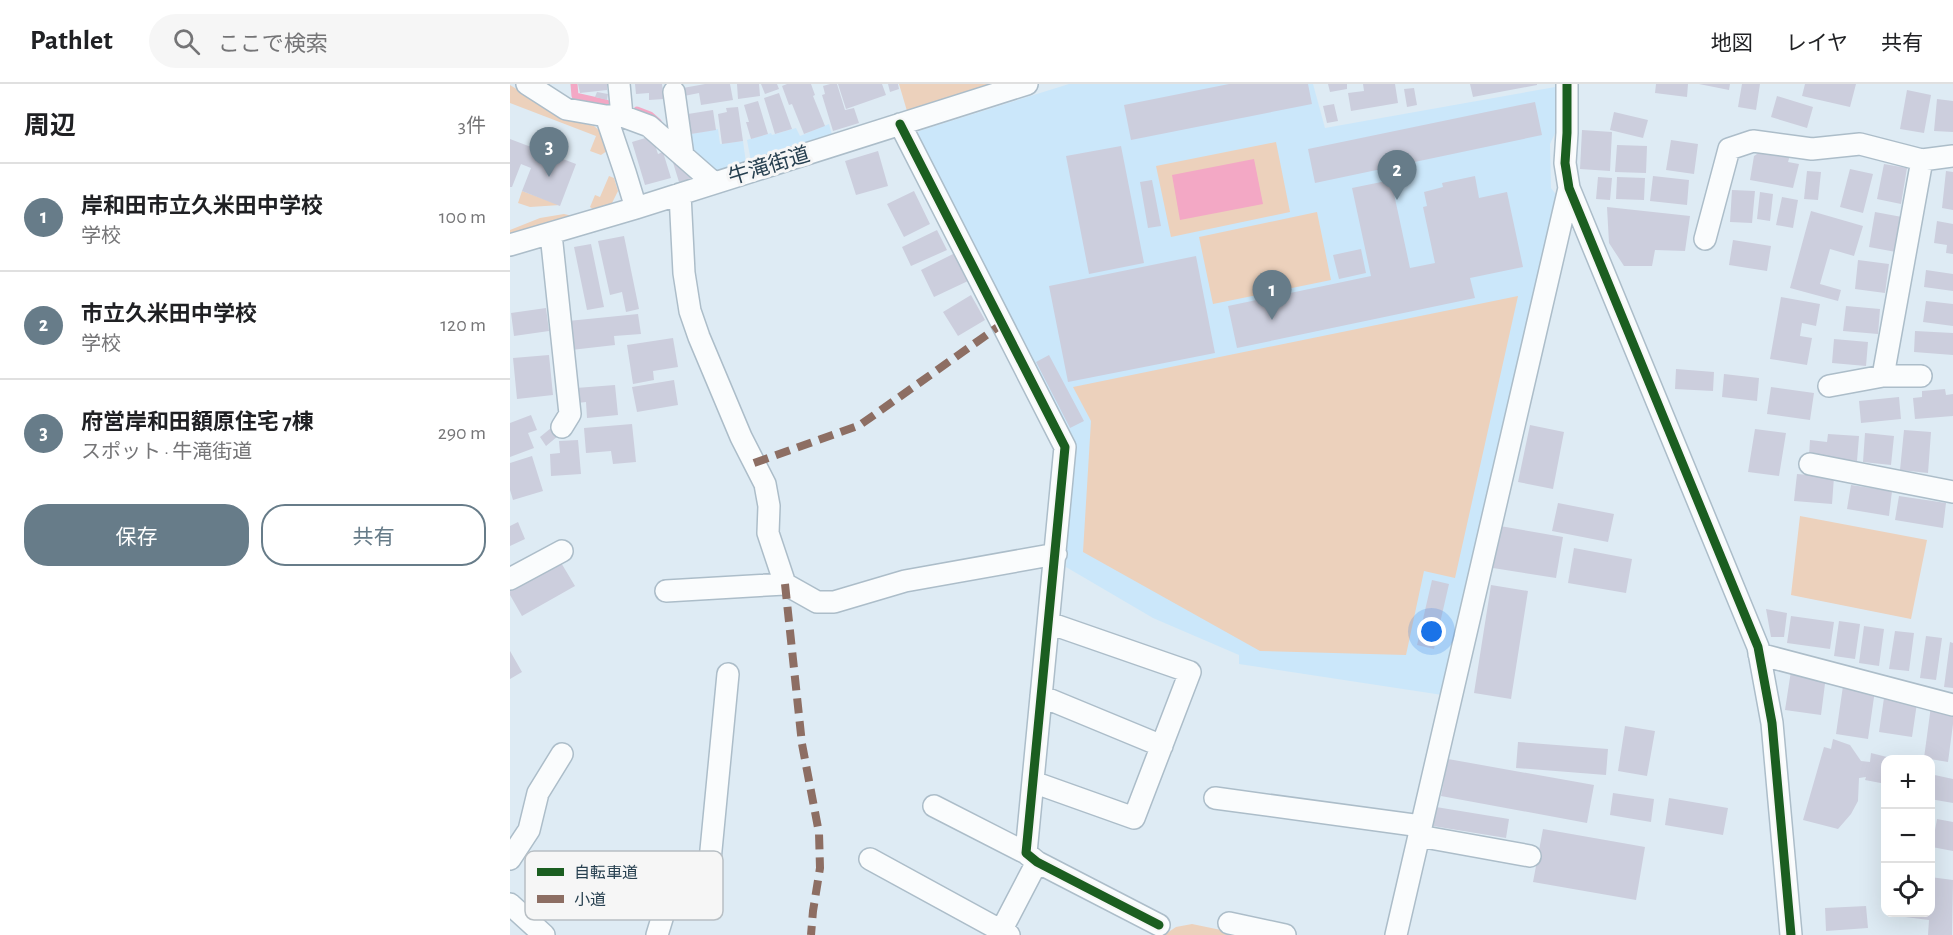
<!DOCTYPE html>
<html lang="ja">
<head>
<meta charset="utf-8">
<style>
	:root { --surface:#fff; --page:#f6f6f6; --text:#202124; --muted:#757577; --line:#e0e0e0; --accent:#677c89 }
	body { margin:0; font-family:"Alegreya Sans","Noto Sans JP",sans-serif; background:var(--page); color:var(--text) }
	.controls { position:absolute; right:18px; bottom:18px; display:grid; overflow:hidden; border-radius:12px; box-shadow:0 6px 24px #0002 }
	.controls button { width:54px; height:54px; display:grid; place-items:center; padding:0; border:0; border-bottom:2px solid var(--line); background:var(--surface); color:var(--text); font:30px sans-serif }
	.you { position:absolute; left:922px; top:548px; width:21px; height:21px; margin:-15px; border:4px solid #fff; border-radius:50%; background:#1a73e8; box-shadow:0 0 0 9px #1a73e833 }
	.badge { display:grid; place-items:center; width:39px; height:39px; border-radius:50%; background:var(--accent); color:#fff; font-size:20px; font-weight:700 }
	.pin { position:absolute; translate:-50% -50px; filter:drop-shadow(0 2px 3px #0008) }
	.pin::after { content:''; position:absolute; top:32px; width:21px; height:18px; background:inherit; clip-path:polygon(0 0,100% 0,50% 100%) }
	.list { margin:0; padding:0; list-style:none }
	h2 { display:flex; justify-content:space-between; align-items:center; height:78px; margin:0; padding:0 24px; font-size:26px }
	h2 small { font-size:20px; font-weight:400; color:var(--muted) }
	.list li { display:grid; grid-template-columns:39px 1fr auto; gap:18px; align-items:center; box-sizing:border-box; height:108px; padding:0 24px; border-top:2px solid var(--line) }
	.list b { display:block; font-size:22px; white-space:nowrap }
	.list p { margin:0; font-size:20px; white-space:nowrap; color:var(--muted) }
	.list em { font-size:20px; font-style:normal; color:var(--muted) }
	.actions { display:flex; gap:12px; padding:18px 24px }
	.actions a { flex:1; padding:14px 0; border:2px solid var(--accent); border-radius:24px; text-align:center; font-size:21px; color:var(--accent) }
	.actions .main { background:var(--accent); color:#fff }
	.icon { flex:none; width:33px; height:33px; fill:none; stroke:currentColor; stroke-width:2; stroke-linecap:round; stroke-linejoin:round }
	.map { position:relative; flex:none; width:1443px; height:851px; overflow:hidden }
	header { display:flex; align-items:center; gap:36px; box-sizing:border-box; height:84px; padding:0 30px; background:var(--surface); border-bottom:2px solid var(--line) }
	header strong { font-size:28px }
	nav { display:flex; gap:33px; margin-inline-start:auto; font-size:21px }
	.search { width:420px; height:54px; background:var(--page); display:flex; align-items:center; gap:15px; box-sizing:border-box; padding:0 21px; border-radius:33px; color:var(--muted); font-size:22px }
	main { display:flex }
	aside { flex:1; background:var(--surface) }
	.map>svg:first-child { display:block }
</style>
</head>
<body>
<header>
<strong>Pathlet</strong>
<div class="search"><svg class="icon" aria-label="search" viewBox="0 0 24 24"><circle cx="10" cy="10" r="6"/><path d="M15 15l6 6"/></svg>ここで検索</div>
<nav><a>地図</a><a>レイヤ</a><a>共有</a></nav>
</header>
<main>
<aside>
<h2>周辺<small>3件</small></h2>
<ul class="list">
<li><span class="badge">1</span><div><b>岸和田市立久米田中学校</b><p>学校</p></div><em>100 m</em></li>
<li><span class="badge">2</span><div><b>市立久米田中学校</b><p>学校</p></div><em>120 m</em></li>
<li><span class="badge">3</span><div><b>府営岸和田額原住宅 7棟</b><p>スポット · 牛滝街道</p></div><em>290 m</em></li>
</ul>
<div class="actions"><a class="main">保存</a><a>共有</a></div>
</aside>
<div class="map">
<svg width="1443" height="851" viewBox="0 0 1443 851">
	<rect width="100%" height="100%" fill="#deebf4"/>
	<path fill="#cbe7fa" d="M559,0H803L815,44L1051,2L1047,45L1040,60L1041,104L1051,117L939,612L729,580V571L643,534L556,483L563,356L406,55L409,47Z
		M319,40L322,51L241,77L237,56L261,49L262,51L286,44L290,52Z
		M208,45L210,60L233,57L236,79L202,89L183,68L181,50Z"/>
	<path fill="#ecd1bc" d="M389,0H480L397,27Z
		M0,1L54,35L84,42L91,48L97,67L91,71L80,67L86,52L0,19Z
		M766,58L780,128L661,153L646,82Z
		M99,92L104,94L108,107L100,123L86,127L80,123L85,111L90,113Z
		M12,107L50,121L20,123L8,119Z
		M807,128L821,196L703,220L689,153Z
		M54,130L67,133L0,153V146L30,134Z
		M1008,212L945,494L914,487L896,571L750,567L573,468L581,337L563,303Z
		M1290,432L1417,456L1401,535L1281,511Z
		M682,840L735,851H654L666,843Z"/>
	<path fill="#f3a8c5" d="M744,75L753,120L670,136L662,91Z"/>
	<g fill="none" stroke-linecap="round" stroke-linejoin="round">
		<path stroke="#f3a8c5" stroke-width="7" d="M64,0L65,12L96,19
			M127,26L140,31L148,38"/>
	</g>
	<path fill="#cccedd" d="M68,0H97V6L70,9Z
		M125,0H152L154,15L139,16V9L126,10Z
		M195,0H220L223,16L191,21L189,9L174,12L173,4Z
		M227,0H249L250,12L228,15Z
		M251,0H267L269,5L255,10Z
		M277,0H301L305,11L303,12L315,42L294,50L282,20L279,21L272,2Z
		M320,0H327L335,26L344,24L349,39L323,47L312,11L315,10L313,2Z
		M328,0H372L376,11L336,25Z
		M378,0H388L389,5L380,8Z
		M719,0H798L802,20L621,56L614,21Z
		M818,0H837V5L820,8Z
		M853,0H885L888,19L841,27L838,9L854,7Z
		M960,0H1027V1L963,13Z
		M1146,0H1178L1177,13L1145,9Z
		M1189,0H1220L1219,6Z
		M1232,0H1250L1246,26L1228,23Z
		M1295,0H1346L1340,23L1292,12Z
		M904,4L907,21L897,23L894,5Z
		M1397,6L1421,11L1414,49L1390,45Z
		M87,8L98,10L97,16L85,13Z
		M269,9L282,45L265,50L254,14Z
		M1267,12L1303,23L1297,44L1261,33Z
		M1427,15L1443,17V48L1424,47Z
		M248,17L258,50L241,55L236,38H239L234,21Z
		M1025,18L1032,51L805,99L798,65Z
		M824,20L828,37L817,39L813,22Z
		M228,23L233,57L212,60L208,30L217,28L216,24Z
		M203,26L206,46L181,50L178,30Z
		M1104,28L1138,36L1133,54L1100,46Z
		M1072,46L1102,48L1100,87L1070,85Z
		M142,52L148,70L153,68L161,94L135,101L122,58Z
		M0,55L66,80L50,122L12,107L21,84L11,80L2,103H0Z
		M1161,56L1188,60L1184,90L1156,86Z
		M1107,61L1137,62L1136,89L1105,88Z
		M611,62L634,179L579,190L556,72Z
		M1253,66L1280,71L1278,78L1289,80L1283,104L1240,96L1244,72Z
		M368,67L378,102L346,111L335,77Z
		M161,72L187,93L169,98Z
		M1374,80L1397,84L1391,120L1367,115Z
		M1340,85L1363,90L1353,129L1330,123Z
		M1297,87L1311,88L1308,116L1294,115Z
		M1436,87L1443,88V126L1432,124Z
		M965,92L969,114L997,108L1013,183L960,194L965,214L727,264L718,222L861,192L842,104L881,96L900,184L925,179L913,123L917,122L914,108L933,103L932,99Z
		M1143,92L1179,96L1177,121L1140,117Z
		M1088,93L1102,94L1100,116L1086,115Z
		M1107,93L1135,94L1134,116L1106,115Z
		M642,96L651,142L638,144L630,98Z
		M1222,106L1245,107L1242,139L1220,138Z
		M404,107L420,140L394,153L377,120Z
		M1250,108L1263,110L1260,137L1247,135Z
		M1272,113L1288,116L1283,144L1266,141Z
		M1097,123L1180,132L1175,167L1145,166L1142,182H1114L1099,159Z
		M1301,127L1353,142L1344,172L1320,165L1310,200L1331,206L1328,217L1280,204Z
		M1365,128L1392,133L1386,168L1359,163Z
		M1427,137L1443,140V170L1436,169L1437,161L1424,159Z
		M427,146L437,166L401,182L392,163Z
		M114,152L129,225L116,228L112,208L100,211L88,157Z
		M1223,156L1261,162L1257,187L1219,181Z
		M81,160L94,223L77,226L64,163Z
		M851,165L856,189L829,195L823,171Z
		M445,169L458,197L424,213L411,186Z
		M686,172L705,269L558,298L539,202Z
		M1348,176L1379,180L1375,209L1345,205Z
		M1416,186L1443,190V207L1414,203Z
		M461,211L475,236L448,252L433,228Z
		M1271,213L1310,220L1306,242L1292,239L1290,252L1302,254L1297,281L1260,275Z
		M1416,217L1443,220V242L1413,238Z
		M1336,222L1370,225L1368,250L1333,247Z
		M36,224L39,247L4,252L1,229Z
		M128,230L131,250L104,252L105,261L61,266L58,237Z
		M1405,247L1443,249V271L1404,268Z
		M163,254L168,283L143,287L144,296L123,300L117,261Z
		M1324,255L1358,258L1356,282L1322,279Z
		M39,271L43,311L7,315L3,274Z
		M539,271L574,337L560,344L526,278Z
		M1166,285L1204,288L1203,307L1165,305Z
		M1214,290L1249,294L1247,317L1212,313Z
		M164,296L168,321L127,328L122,303Z
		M105,301L108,331L77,334L76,318L67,319L66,304Z
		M1261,303L1304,309L1300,336L1257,330Z
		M1435,305L1436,311L1443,310V332L1405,335L1403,314L1412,313V307Z
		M1389,313L1391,335L1351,339L1349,317Z
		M21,331L27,346L18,349L24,364L0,373V339Z
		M122,340L126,378L103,380L101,367L76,369L74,344Z
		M1020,341L1054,348L1043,405L1008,398Z
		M41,344L48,352L36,362L30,353Z
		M1245,345L1276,349L1269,392L1238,388Z
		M1394,346L1421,348L1418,389L1390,386Z
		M1355,349L1384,352L1381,381L1353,378Z
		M1318,350L1349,352L1347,377L1299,372L1300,356L1317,358Z
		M68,356L71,390L41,392L40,370L50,369L49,357Z
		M22,372L33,407L3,416L0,406V379Z
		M1287,390L1324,393L1322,420L1284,417Z
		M1341,401L1382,407L1379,432L1337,425Z
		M1389,412L1436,419L1433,444L1385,436Z
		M1048,419L1104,430L1098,458L1042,447Z
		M8,438L15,455L0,462V442Z
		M990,442L1053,453L1046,494L983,484Z
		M1064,464L1122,475L1116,509L1058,499Z
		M50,477L65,502L12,532L0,511V506Z
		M922,496L939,500L924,565L907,561Z
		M981,501L1018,507L1001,615L964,609Z
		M1256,525L1277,529L1274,553H1261Z
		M1281,532L1324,538L1320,565L1277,559Z
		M1329,537L1350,540L1345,575L1324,572Z
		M1354,542L1374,545L1369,582L1349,579Z
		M1385,547L1404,549L1399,587L1379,585Z
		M1416,552L1432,554L1426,596L1410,594Z
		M1440,558L1443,559V604L1434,603Z
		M0,567L12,588L0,595Z
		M1281,587L1316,592L1311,631L1275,626Z
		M1333,602L1365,606L1358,655L1326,650Z
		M1374,614L1407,619L1402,653L1369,648Z
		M1421,622L1443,625V640L1438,678L1414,674Z
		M1115,642L1145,647L1137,692L1108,687Z
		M1323,655L1340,661L1351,677L1360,678L1361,669L1385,675H1376V700L1355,696L1356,693L1349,694L1348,717L1341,730L1328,745L1293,736L1314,663L1321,665Z
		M1008,658L1098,665L1096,691L1006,684Z
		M938,675L1084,701L1077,739L931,712Z
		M1420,690L1443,695V719L1420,715Z
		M1103,709L1144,715L1141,738L1100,731Z
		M1159,714L1218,724L1213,751L1155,741Z
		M926,723L999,735L996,754L923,742Z
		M1427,735L1443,738V767L1422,763Z
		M1033,745L1135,763L1126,816L1023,798Z
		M1420,793L1443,796L1442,851H1418L1419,836L1379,831L1380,828H1420Z
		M1356,822L1358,844L1316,847L1315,824Z"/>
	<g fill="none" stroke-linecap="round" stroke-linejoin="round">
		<g stroke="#acbdc9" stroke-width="24">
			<path id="street" d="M17,0L56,25L96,32H112L139,42L204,99
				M109,0L112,32
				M1057,0V49L1055,79L1059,104L1248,563L1262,639L1281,851
				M164,8L173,72
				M96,32L115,88L126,124
				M390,40L555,363L516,769L527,778L649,841
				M170,110L174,189L180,227L189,253L231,353L255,400L259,422L258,449L275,500L307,518H324L395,497L546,470
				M41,150L60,330L52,343
				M1195,155L1219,65L1243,57L1302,65L1350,60L1412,76
				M0,161L126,124L517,0
				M1373,292L1412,76L1443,72
				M1319,302L1373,292H1411
				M1300,380L1443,408
				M0,495L52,467
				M156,507L275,500
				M1249,570L1443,621
				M531,612L652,662
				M523,698L624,734L680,588L539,539
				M705,714L911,742
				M424,722L516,769
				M909,752L1020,772
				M0,775L19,746L28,709L52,670
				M360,775L499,851
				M0,820L34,851
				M719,839L775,851
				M491,847L527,778
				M147,851L161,805L196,818L218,590
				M886,851L1059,104"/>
		</g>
		<use href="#street" stroke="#fafcfd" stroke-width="21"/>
		<path stroke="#8d6e63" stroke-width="8" stroke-dasharray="15 8" stroke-linecap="butt" d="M244,379L350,341L492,240
			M275,500L292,660L309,749L310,784L303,827L301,851"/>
		<g stroke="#f6f6f6" stroke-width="13">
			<path id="cycleway" d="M1057,0V49L1055,79L1059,104L1248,563L1262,639L1281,851
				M390,40L555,363L516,769L527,778L649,841"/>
		</g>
		<use href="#cycleway" stroke="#1b5e20" stroke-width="9"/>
	</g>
	<g text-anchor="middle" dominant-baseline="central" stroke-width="6" stroke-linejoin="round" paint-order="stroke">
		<g font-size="21" fill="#274050" stroke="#f6f6f6">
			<text transform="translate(259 82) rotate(-17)">牛滝街道</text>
		</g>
	</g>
	<rect x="15" y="767" width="198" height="69" rx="9" fill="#f6f6f6" stroke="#b8bfc4" stroke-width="1.5"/>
	<rect x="27" y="784" width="27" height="8" fill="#1b5e20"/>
	<rect x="27" y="811" width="27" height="8" fill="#8d6e63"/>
	<g font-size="16" fill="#274050">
		<text x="64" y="794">自転車道</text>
		<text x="64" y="821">小道</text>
	</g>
</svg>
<div class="controls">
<button>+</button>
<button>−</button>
<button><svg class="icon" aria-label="locate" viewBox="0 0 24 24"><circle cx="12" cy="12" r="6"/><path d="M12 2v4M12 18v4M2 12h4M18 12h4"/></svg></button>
</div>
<div class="you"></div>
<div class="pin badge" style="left:762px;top:236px">1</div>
<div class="pin badge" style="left:887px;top:116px">2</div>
<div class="pin badge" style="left:39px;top:93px">3</div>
</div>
</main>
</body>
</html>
